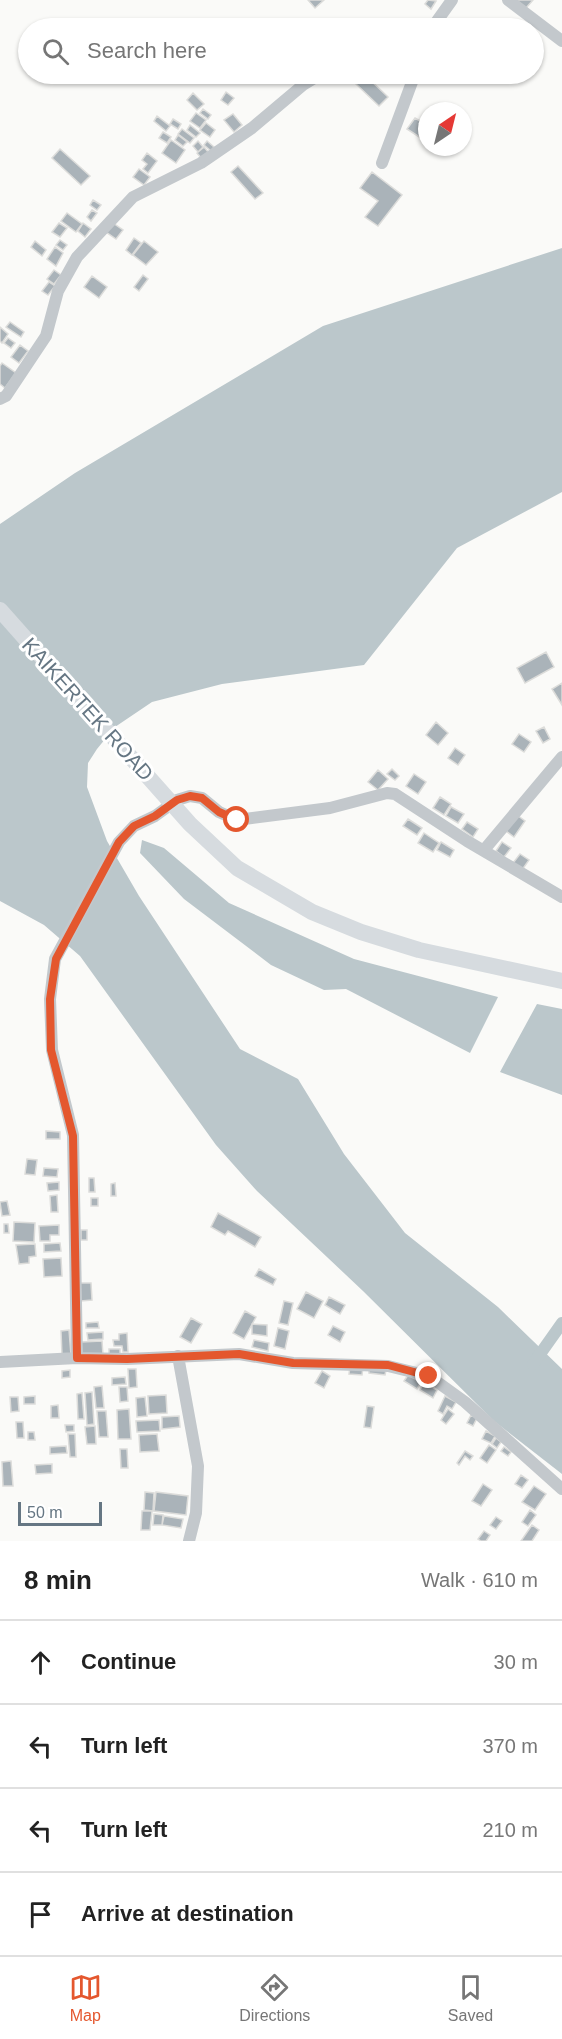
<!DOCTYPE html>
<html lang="en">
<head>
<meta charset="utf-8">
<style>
	:root { --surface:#fff; --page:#f6f6f6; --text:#222; --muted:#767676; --line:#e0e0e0; --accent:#e4572e }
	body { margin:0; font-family:Helvetica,sans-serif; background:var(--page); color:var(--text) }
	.compass { position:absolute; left:418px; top:102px; width:54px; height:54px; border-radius:50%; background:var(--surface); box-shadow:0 2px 4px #0004; rotate:35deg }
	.scale { position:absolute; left:18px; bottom:15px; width:84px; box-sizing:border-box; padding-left:6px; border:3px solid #657683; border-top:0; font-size:16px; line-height:21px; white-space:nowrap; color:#657683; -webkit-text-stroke:4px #fff; paint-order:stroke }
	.stop { position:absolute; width:18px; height:18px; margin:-14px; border:4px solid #e4572e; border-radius:50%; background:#fff }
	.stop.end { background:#e4572e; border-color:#fff; box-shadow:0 2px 6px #0008 }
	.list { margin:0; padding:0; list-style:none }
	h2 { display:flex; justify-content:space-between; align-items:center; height:78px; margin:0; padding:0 24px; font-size:26px }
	h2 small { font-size:20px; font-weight:400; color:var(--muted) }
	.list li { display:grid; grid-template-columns:39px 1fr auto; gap:18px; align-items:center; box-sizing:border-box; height:84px; padding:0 24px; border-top:2px solid var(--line) }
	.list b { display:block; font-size:22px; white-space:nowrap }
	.list em { font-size:20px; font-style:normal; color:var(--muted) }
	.icon { flex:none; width:33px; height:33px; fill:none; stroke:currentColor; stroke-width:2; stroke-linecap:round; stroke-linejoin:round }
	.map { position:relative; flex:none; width:562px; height:1541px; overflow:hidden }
	.search { position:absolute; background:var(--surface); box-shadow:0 2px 4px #0004; left:18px; right:18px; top:18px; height:66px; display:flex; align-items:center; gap:15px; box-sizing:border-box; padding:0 21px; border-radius:33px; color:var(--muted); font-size:22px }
	.sheet { height:414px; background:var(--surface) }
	nav { display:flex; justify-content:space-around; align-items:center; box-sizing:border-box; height:84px; border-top:2px solid var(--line); background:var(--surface); font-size:16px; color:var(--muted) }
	nav a { display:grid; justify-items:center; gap:3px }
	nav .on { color:var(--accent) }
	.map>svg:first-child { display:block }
</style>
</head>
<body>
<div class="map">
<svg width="562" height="1541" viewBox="0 0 562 1541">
	<rect width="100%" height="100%" fill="#fafaf8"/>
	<path fill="#bbc7cb" d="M562,248V492L457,548L364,665L222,684L152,702L115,727L97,749L88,763L87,787L107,841L139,896L240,1049L298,1079L344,1154L405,1233L498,1307L562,1369V1474L494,1421L363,1291L257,1191L216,1145L80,956L44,925L0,901V524L75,473L323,326Z
		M142,840L164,848L229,903L354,959L498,997L470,1053L346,989L324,990L271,965L184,899L140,853Z
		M537,1004L562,1009V1095L500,1072Z"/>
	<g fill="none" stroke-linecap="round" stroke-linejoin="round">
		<path stroke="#bbc7cb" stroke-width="12" d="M533,1364L562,1323"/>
	</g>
	<path fill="#aab3b9" stroke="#dcdcda" stroke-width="1.5" d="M308,0H324L315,8Z
		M428,0L436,1L431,9L425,4Z
		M516,0H533L526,8Z
		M296,19L305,27L304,28H289Z
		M231,21L240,28H228L226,27Z
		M448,22L457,28H444Z
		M235,74H247L249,75L243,81Z
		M365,75L388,97L379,106L356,84Z
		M226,92L234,98L228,105L221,100Z
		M193,93L204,104L197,110L187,100Z
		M203,109L211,115L208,119L200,113Z
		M196,113L206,120L200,128L190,121Z
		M233,114L242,125L234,132L224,120Z
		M157,116L170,126L166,131L154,121Z
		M415,118L427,125V142L407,129Z
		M173,119L181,124L178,129L170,124Z
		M206,123L215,130L210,137L200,130Z
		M190,125L200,133L196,137L187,130Z
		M182,129L194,138L190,143L178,134Z
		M163,132L171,137L167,143L159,138Z
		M178,135L187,142L183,146L175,140Z
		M171,140L185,150L176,163L162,153Z
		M198,141L203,147L198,152L193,146Z
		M207,141L214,147L211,151L204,145Z
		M204,147L209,153L202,159L197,153Z
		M60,149L90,176L81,185L52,158Z
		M147,153L157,161L148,173L143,169L147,164L142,160Z
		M238,166L263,193L255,199L231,172Z
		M139,169L150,177L144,185L133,177Z
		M372,172L402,195L378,226L365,217L378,201L360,188Z
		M93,200L101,205L97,210L90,205Z
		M92,210L97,213L91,221L87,217Z
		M67,213L82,224L76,232L61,221Z
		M59,223L67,228L60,237L52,232Z
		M83,223L91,229L85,237L78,231Z
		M113,223L123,230L116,239L106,232Z
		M134,238L141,243L132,255L126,250Z
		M60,240L67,245L63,250L56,245Z
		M35,241L46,250L42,256L31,247Z
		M144,241L158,252L146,265L133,255Z
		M55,247L63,253L56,266L47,259Z
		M54,270L61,275L54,284L47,279Z
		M143,275L148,279L139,291L134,287Z
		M92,276L107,287L99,298L84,287Z
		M49,282L55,286L48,295L42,291Z
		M10,322L24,332L21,337L6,327Z
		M0,327L8,334L2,343L0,341Z
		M8,338L15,343L11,348L4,343Z
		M20,345L28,351L19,363L11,357Z
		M2,363L16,373L5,388L0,384V366Z
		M546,652L554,667L525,683L517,668Z
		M562,683V705L552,689Z
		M436,722L448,733L438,745L426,735Z
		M544,727L550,739L543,743L536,731Z
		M519,734L531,742L524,752L512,744Z
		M455,748L465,755L458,765L448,758Z
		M392,769L399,776L395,780L387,774Z
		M378,770L388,779L378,790L368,782Z
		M414,774L426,782L418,794L406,786Z
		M440,797L451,804L444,815L433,808Z
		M451,807L464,814L458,823L446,816Z
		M517,815L525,821L514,837L506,831Z
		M408,819L422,828L417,835L403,826Z
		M467,822L478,829L473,837L462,829Z
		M424,833L439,843L433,852L418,843Z
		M441,842L454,850L450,857L437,850Z
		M502,842L511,848L504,857L496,851Z
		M520,854L529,860L522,870L513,863Z
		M46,1131L60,1132V1139H46Z
		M27,1159L37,1160L35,1175L25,1174Z
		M44,1168L58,1169L57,1177L43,1176Z
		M89,1178H94L95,1192H89Z
		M59,1182V1190L48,1191L47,1183Z
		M115,1183L116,1196H111V1184Z
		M57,1195L58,1212H51L50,1196Z
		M91,1198H98V1206H91Z
		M7,1201L10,1215L2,1216L0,1202Z
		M218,1213L261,1237L255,1247L228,1231L225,1235L211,1227Z
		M14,1222L35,1223L34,1242L13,1241Z
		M4,1224H8L9,1233H4Z
		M59,1225V1235H50V1241H40L39,1226Z
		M81,1230H87V1240H81Z
		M60,1243L61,1251L44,1252V1244Z
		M35,1244L36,1256L29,1257V1263L19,1264L16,1245Z
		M61,1258L62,1276L44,1277L43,1259Z
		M259,1269L276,1279L273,1285L255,1276Z
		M80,1283H91L92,1300L81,1301Z
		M306,1292L323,1301L314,1318L297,1309Z
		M329,1297L345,1305L340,1314L325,1305Z
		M284,1301L293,1303L288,1325L279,1323Z
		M245,1311L256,1317L244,1339L233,1333Z
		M191,1318L202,1324L191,1343L180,1337Z
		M98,1322L99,1328H86V1323Z
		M252,1324L267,1325V1336L252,1334Z
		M333,1326L345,1332L340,1342L328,1335Z
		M278,1328L289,1331L285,1349L274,1346Z
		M69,1330L71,1355L62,1356L61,1331Z
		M103,1332V1339L88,1340L87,1333Z
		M127,1333L128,1352H123L122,1346H114L113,1340H119V1334Z
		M254,1340L269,1343L268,1351L252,1347Z
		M102,1341L103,1355L82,1356L81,1342Z
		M109,1349H120V1357H109Z
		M350,1366L363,1367L362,1375L349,1374Z
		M369,1367L386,1370L385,1375L369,1373Z
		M128,1369H136L137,1387L129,1388Z
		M70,1370V1377L62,1378V1371Z
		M322,1371L330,1376L324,1388L315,1383Z
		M408,1375L421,1382L417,1389L404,1381Z
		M125,1377L126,1384L112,1385V1378Z
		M424,1382L437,1390L433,1398L420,1390Z
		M102,1386L104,1408H96L94,1387Z
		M119,1387H127L128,1401L120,1402Z
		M92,1392L94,1424L87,1425L85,1393Z
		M82,1393L84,1419H78L77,1394Z
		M166,1395L167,1413L149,1414L148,1396Z
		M35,1396V1404H24V1397Z
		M445,1396L456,1402L452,1409L447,1406L443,1414L438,1411Z
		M10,1397H18L19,1411L11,1412Z
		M145,1397L147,1416L137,1417L136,1398Z
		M58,1405L59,1418H51V1406Z
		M367,1406L374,1407L371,1428L364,1427Z
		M129,1409L131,1439H118L117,1410Z
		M448,1409L454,1414L446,1424L441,1420Z
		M97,1411H106L108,1437H99Z
		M471,1415L477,1418L473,1426L467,1423Z
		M179,1416L180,1427L162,1429V1417Z
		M159,1420L160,1431L137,1432L136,1421Z
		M16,1422H23L24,1438H17Z
		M65,1425H74V1431L66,1432Z
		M95,1426L96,1444H87L85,1427Z
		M486,1431L495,1436L491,1443L482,1439Z
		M28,1432H34L35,1440H28Z
		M68,1434H75L76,1457H70Z
		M157,1434L159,1451L140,1452L139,1435Z
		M496,1438L501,1442L497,1448L492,1444Z
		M489,1445L496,1450L487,1463L480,1458Z
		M66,1446L67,1453L50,1454V1447Z
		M504,1447L511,1452L508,1456L501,1451Z
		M120,1449H127L128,1468H121Z
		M465,1451L473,1456L470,1460L465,1456L459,1465L457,1463Z
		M11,1461L13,1486H3L2,1462Z
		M52,1464V1473L36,1474L35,1465Z
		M521,1475L528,1480L522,1488L515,1484Z
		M483,1484L492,1490L481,1506L472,1501Z
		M534,1486L546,1494L535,1510L522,1502Z
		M145,1492L154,1493L153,1511L144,1510Z
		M156,1492L188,1496L186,1515L154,1511Z
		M530,1510L536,1515L528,1526L522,1522Z
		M142,1511H152L150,1530H141Z
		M154,1514L163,1515L162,1525H153Z
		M164,1516L183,1519L181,1528L162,1525Z
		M496,1517L502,1521L496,1529L490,1525Z
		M532,1525L539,1530L532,1541H521Z
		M484,1531L490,1535L486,1541H481L478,1539Z"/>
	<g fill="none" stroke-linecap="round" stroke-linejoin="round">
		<path stroke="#c3c8cc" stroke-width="12" d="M508,0L562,41
			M432,28L452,0
			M382,163L415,74
			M0,399L6,396L46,336L58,291L77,257L133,197L201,163L252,128L303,85L321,74
			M484,850L562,757
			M178,1356L198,1466L196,1513L189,1541
			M77,1358L127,1359L239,1354L293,1363L388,1366L429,1376L465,1402L562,1489
			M0,1362L77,1358L73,1135L52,1050L50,999L55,959L119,842L134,826L155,816L177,800L190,796L202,798L219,812L237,820L330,808L387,793L395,794L467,841L562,897"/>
		<path stroke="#d6dbdf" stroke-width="16" d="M0,610L190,824L237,868L312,912L361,932L419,950L562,981"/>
	</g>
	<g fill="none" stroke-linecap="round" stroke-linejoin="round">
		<path stroke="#e4572e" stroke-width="8" d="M237,820L219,812L202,798L190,796L177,800L155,816L134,826L119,842L56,959L50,999L51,1050L73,1136L77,1358L127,1359L239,1354L293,1363L388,1365L429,1376"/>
	</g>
	<g text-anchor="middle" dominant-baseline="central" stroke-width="6" stroke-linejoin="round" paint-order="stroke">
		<g font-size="21" fill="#657683" stroke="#fff">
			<text transform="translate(88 709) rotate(48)">KAIKERTEK ROAD</text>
		</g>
	</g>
</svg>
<svg class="compass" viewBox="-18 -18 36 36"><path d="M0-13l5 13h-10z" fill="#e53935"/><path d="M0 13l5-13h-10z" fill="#767676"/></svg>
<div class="scale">50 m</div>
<div class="stop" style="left:237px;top:820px"></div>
<div class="stop end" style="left:429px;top:1376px"></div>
<div class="search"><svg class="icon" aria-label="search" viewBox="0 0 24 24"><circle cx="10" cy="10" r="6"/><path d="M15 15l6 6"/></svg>Search here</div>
</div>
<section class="sheet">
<h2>8 min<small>Walk · 610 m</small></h2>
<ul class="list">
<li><svg class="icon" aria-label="ahead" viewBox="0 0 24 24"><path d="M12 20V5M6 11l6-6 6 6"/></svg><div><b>Continue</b></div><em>30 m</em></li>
<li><svg class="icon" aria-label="left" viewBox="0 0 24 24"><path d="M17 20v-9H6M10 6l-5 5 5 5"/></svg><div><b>Turn left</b></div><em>370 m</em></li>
<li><svg class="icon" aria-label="left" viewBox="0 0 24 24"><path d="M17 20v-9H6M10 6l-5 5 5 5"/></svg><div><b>Turn left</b></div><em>210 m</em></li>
<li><svg class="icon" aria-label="arrive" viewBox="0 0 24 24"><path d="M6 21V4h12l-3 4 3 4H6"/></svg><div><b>Arrive at destination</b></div></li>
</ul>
</section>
<nav>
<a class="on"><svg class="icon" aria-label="map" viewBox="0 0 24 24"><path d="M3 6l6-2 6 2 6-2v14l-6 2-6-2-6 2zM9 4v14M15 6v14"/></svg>Map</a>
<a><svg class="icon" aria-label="directions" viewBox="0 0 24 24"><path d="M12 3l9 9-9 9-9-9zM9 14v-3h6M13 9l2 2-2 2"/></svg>Directions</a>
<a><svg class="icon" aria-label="saved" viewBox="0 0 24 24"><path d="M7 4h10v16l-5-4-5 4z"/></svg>Saved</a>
</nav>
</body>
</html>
